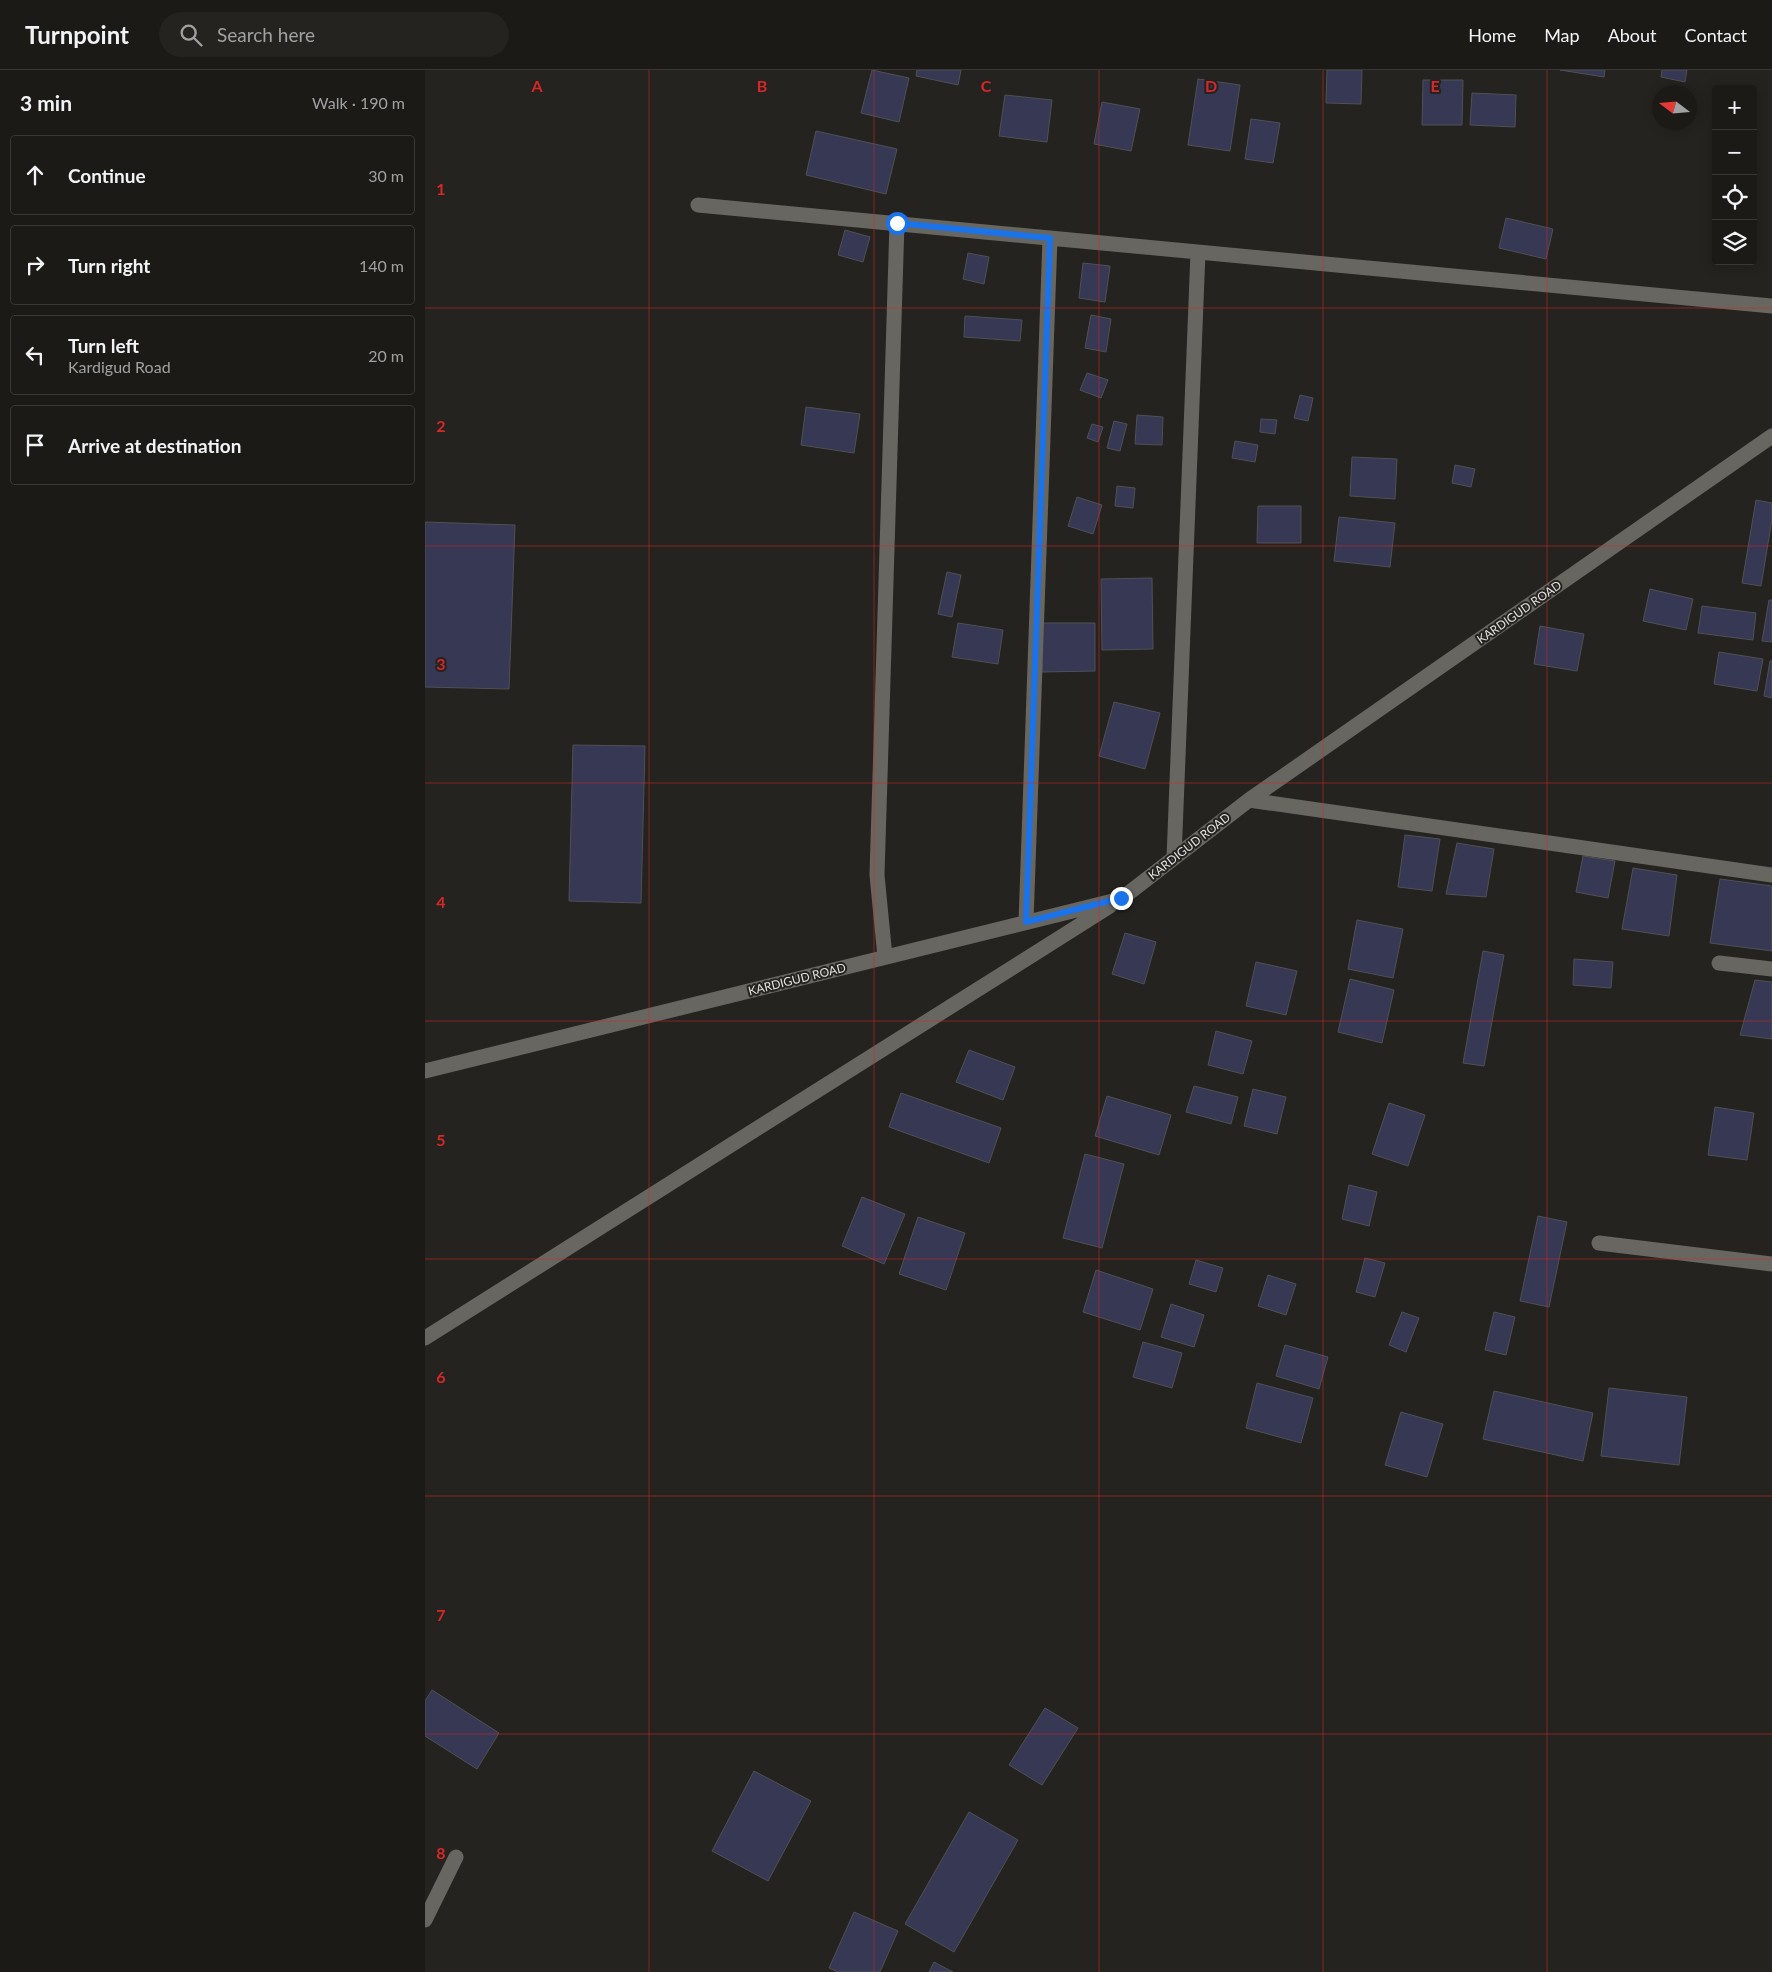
<!DOCTYPE html>
<html lang="en">
<head>
<meta charset="utf-8">
<style>
	:root { --surface:#1c1a17; --page:#252320; --text:#f1f3f6; --muted:#a0a1a1; --line:#3a3836 }
	body { margin:0; font-family:Lato,sans-serif; background:var(--page); color:var(--text) }
	.controls { position:absolute; right:15px; top:15px; display:grid; overflow:hidden; border-radius:5px; box-shadow:0 2px 12px #0003 }
	.controls button { width:45px; height:45px; display:grid; place-items:center; padding:0; border:0; border-bottom:1px solid var(--line); background:var(--surface); color:var(--text); font:25px sans-serif }
	.compass { position:absolute; left:1227px; top:15px; width:45px; height:45px; border-radius:50%; background:var(--surface); box-shadow:0 2px 12px #0003; rotate:286deg }
	.stop { position:absolute; width:15px; height:15px; margin:-11px; border:4px solid #1a73e8; border-radius:50%; background:#fff }
	.stop.end { background:#1a73e8; border-color:#fff; box-shadow:0 1px 5px #0008 }
	.list { margin:0; padding:0; list-style:none }
	h2 { display:flex; justify-content:space-between; align-items:center; height:65px; margin:0; padding:0 20px; font-size:21px }
	h2 small { font-size:16px; font-weight:400; color:var(--muted) }
	.list li { display:grid; grid-template-columns:32px 1fr auto; gap:15px; align-items:center; box-sizing:border-box; height:80px; margin:0 10px 10px; padding:0 10px; border:1px solid var(--line); border-radius:5px }
	.list b { display:block; font-size:19px; white-space:nowrap }
	.list p { margin:0; font-size:16px; white-space:nowrap; color:var(--muted) }
	.list em { font-size:16px; font-style:normal; color:var(--muted) }
	.icon { flex:none; width:28px; height:28px; fill:none; stroke:currentColor; stroke-width:2; stroke-linecap:round; stroke-linejoin:round }
	.map { position:relative; flex:none; width:1347px; height:1902px; overflow:hidden }
	header { display:flex; align-items:center; gap:30px; box-sizing:border-box; height:70px; padding:0 25px; background:var(--surface); border-bottom:1px solid var(--line) }
	header strong { font-size:24px }
	nav { display:flex; gap:28px; margin-inline-start:auto; font-size:18px }
	.search { width:350px; height:45px; background:var(--page); display:flex; align-items:center; gap:12px; box-sizing:border-box; padding:0 18px; border-radius:28px; color:var(--muted); font-size:19px }
	main { display:flex }
	aside { flex:1; background:var(--surface) }
	.map>svg:first-child { display:block }
</style>
</head>
<body>
<header>
<strong>Turnpoint</strong>
<div class="search"><svg class="icon" aria-label="search" viewBox="0 0 24 24"><circle cx="10" cy="10" r="6"/><path d="M15 15l6 6"/></svg>Search here</div>
<nav><a>Home</a><a>Map</a><a>About</a><a>Contact</a></nav>
</header>
<main>
<aside>
<h2>3 min<small>Walk · 190 m</small></h2>
<ul class="list">
<li><svg class="icon" aria-label="ahead" viewBox="0 0 24 24"><path d="M12 20V5M6 11l6-6 6 6"/></svg><div><b>Continue</b></div><em>30 m</em></li>
<li><svg class="icon" aria-label="right" viewBox="0 0 24 24"><path d="M7 20v-9h11M14 6l5 5-5 5"/></svg><div><b>Turn right</b></div><em>140 m</em></li>
<li><svg class="icon" aria-label="left" viewBox="0 0 24 24"><path d="M17 20v-9H6M10 6l-5 5 5 5"/></svg><div><b>Turn left</b><p>Kardigud Road</p></div><em>20 m</em></li>
<li><svg class="icon" aria-label="arrive" viewBox="0 0 24 24"><path d="M6 21V4h12l-3 4 3 4H6"/></svg><div><b>Arrive at destination</b></div></li>
</ul>
</aside>
<div class="map">
<svg width="1347" height="1902" viewBox="0 0 1347 1902">
	<rect width="100%" height="100%" fill="#25231f"/>
	<path fill="#363854" stroke="#505055" d="M447,0L484,8L474,52L436,43Z
		M492,0H536L533,15L491,6Z
		M902,0H937L936,34L901,33Z
		M1135,0H1180L1179,7Z
		M1237,0H1262L1260,12L1236,7Z
		M773,9L815,15L805,81L763,75Z
		M998,10H1038L1037,55H997Z
		M1047,23L1091,25L1090,57L1045,55Z
		M580,25L627,30L622,72L574,66Z
		M677,32L715,39L706,81L669,74Z
		M826,49L855,53L848,93L820,89Z
		M391,61L472,79L461,124L381,105Z
		M1081,148L1128,159L1121,189L1074,178Z
		M420,160L445,167L438,192L413,185Z
		M543,183L564,187L559,214L538,209Z
		M658,193L685,196L680,232L654,228Z
		M666,245L686,249L681,282L660,278Z
		M540,246L597,250L595,271L539,267Z
		M662,303L683,310L676,328L655,320Z
		M875,325L888,328L883,351L869,348Z
		M381,337L435,344L429,383L376,375Z
		M712,345L738,347L737,375L710,374Z
		M836,349L852,350L850,364L835,362Z
		M689,351L702,354L695,381L682,378Z
		M667,354L678,357L673,372L662,368Z
		M810,371L833,375L830,392L807,388Z
		M927,387L972,389L970,429L925,426Z
		M1030,395L1050,399L1046,417L1027,413Z
		M692,416L710,418L708,438L690,436Z
		M652,427L677,435L668,464L643,456Z
		M1331,430L1347,433V449L1336,516L1317,513Z
		M833,436H876V473H832Z
		M914,447L970,453L965,497L909,491Z
		M0,452L90,455L84,619L0,617Z
		M522,502L536,505L527,547L513,544Z
		M727,508L728,579L677,580L676,509Z
		M1225,519L1268,529L1261,560L1218,551Z
		M1344,530H1347V572L1337,571Z
		M1277,536L1331,543L1328,570L1273,563Z
		M533,553L578,560L573,594L527,587Z
		M616,553H670V601L617,602Z
		M1115,556L1159,564L1152,601L1109,594Z
		M1294,582L1338,589L1332,621L1289,614Z
		M1345,591H1347V628L1339,626Z
		M689,632L735,643L720,699L674,686Z
		M148,675L220,676L216,833L144,831Z
		M980,765L1015,769L1007,821L973,817Z
		M1032,773L1069,779L1061,827L1021,824Z
		M1158,786L1190,791L1183,828L1151,822Z
		M1208,798L1252,805L1244,866L1197,859Z
		M1295,809L1347,816V881L1285,873Z
		M932,850L978,859L968,908L923,899Z
		M700,863L731,872L719,914L687,904Z
		M1058,881L1079,885L1059,996L1038,993Z
		M1149,889L1188,892L1186,918L1148,915Z
		M831,892L872,901L861,945L821,936Z
		M925,909L969,920L957,973L913,962Z
		M1330,910L1347,912V969L1315,965Z
		M791,961L827,971L818,1004L783,995Z
		M544,980L590,997L578,1030L531,1012Z
		M769,1016L813,1027L806,1054L761,1042Z
		M828,1019L861,1027L852,1064L819,1056Z
		M476,1023L576,1058L564,1093L464,1057Z
		M682,1026L746,1045L734,1085L670,1066Z
		M964,1033L1000,1045L983,1096L947,1084Z
		M1290,1037L1329,1043L1322,1090L1283,1085Z
		M660,1084L699,1094L677,1178L638,1168Z
		M924,1115L952,1122L944,1156L917,1149Z
		M437,1127L480,1144L459,1194L417,1176Z
		M1113,1146L1142,1152L1124,1237L1095,1231Z
		M493,1147L540,1163L521,1220L474,1204Z
		M940,1188L960,1193L950,1227L931,1222Z
		M771,1190L798,1198L791,1222L764,1214Z
		M671,1200L728,1219L715,1260L658,1242Z
		M843,1205L871,1214L861,1245L833,1236Z
		M746,1234L779,1245L769,1277L736,1267Z
		M977,1242L994,1248L981,1282L964,1275Z
		M1069,1242L1090,1247L1081,1285L1060,1280Z
		M718,1272L757,1283L747,1318L708,1307Z
		M860,1275L903,1287L894,1319L851,1306Z
		M832,1313L888,1328L876,1373L821,1358Z
		M1184,1318L1262,1327L1254,1395L1176,1386Z
		M1069,1321L1168,1343L1158,1391L1058,1369Z
		M976,1342L1018,1354L1002,1407L960,1395Z
		M7,1620L74,1663L52,1699L0,1666V1631Z
		M620,1638L653,1658L617,1715L584,1695Z
		M329,1701L386,1731L343,1811L287,1781Z
		M544,1742L593,1770L529,1882L480,1854Z
		M429,1842L473,1861L455,1902H413L404,1898Z
		M509,1892L528,1902H504Z"/>
	<g fill="none" stroke-linecap="round" stroke-linejoin="round">
		<path stroke="#686661" stroke-width="15" d="M273,135L1347,236
			M824,730L1347,805
			M749,788L773,182
			M601,852L625,168
			M460,887L452,805L472,153
			M1294,893L1347,899
			M0,1001L696,829L824,730L1347,366
			M1174,1173L1347,1194
			M0,1268L685,836
			M0,1850L31,1787"/>
	</g>
	<g fill="none" stroke-linecap="round" stroke-linejoin="round">
		<path stroke="#1a73e8" stroke-width="6" d="M472,153L625,168L601,852L696,828"/>
	</g>
	<path fill="none" stroke="#d62828" stroke-width="1" stroke-opacity="0.55" d="M224,0V1902M449,0V1902M674,0V1902M898,0V1902M1122,0V1902M0,238H1347M0,476H1347M0,713H1347M0,951H1347M0,1189H1347M0,1426H1347M0,1664H1347"/>
	<g text-anchor="middle" dominant-baseline="central" stroke-width="4" stroke-linejoin="round" paint-order="stroke">
		<g font-size="12" fill="#e3e1df" stroke="#25231f">
			<text transform="translate(1094 542) rotate(-35)">KARDIGUD ROAD</text>
			<text transform="translate(764 776) rotate(-38)">KARDIGUD ROAD</text>
			<text transform="translate(372 909) rotate(-14)">KARDIGUD ROAD</text>
		</g>
	</g>
	<g font-size="16" text-anchor="middle" font-weight="bold" fill="#d62828" stroke="#25231f" stroke-width="4" stroke-linejoin="round" paint-order="stroke">
		<text x="112" y="22">A</text>
		<text x="337" y="22">B</text>
		<text x="561" y="22">C</text>
		<text x="786" y="22">D</text>
		<text x="1010" y="22">E</text>
		<text x="16" y="125">1</text>
		<text x="16" y="362">2</text>
		<text x="16" y="600">3</text>
		<text x="16" y="838">4</text>
		<text x="16" y="1076">5</text>
		<text x="16" y="1313">6</text>
		<text x="16" y="1551">7</text>
		<text x="16" y="1789">8</text>
	</g>
</svg>
<div class="controls">
<button>+</button>
<button>−</button>
<button><svg class="icon" aria-label="locate" viewBox="0 0 24 24"><circle cx="12" cy="12" r="6"/><path d="M12 2v4M12 18v4M2 12h4M18 12h4"/></svg></button>
<button><svg class="icon" aria-label="layers" viewBox="0 0 24 24"><path d="M12 4l9 5-9 5-9-5zM3 14l9 5 9-5"/></svg></button>
</div>
<svg class="compass" viewBox="-18 -18 36 36"><path d="M0-13l5 13h-10z" fill="#e53935"/><path d="M0 13l5-13h-10z" fill="#a0a1a1"/></svg>
<div class="stop" style="left:472px;top:153px"></div>
<div class="stop end" style="left:696px;top:828px"></div>
</div>
</main>
</body>
</html>
